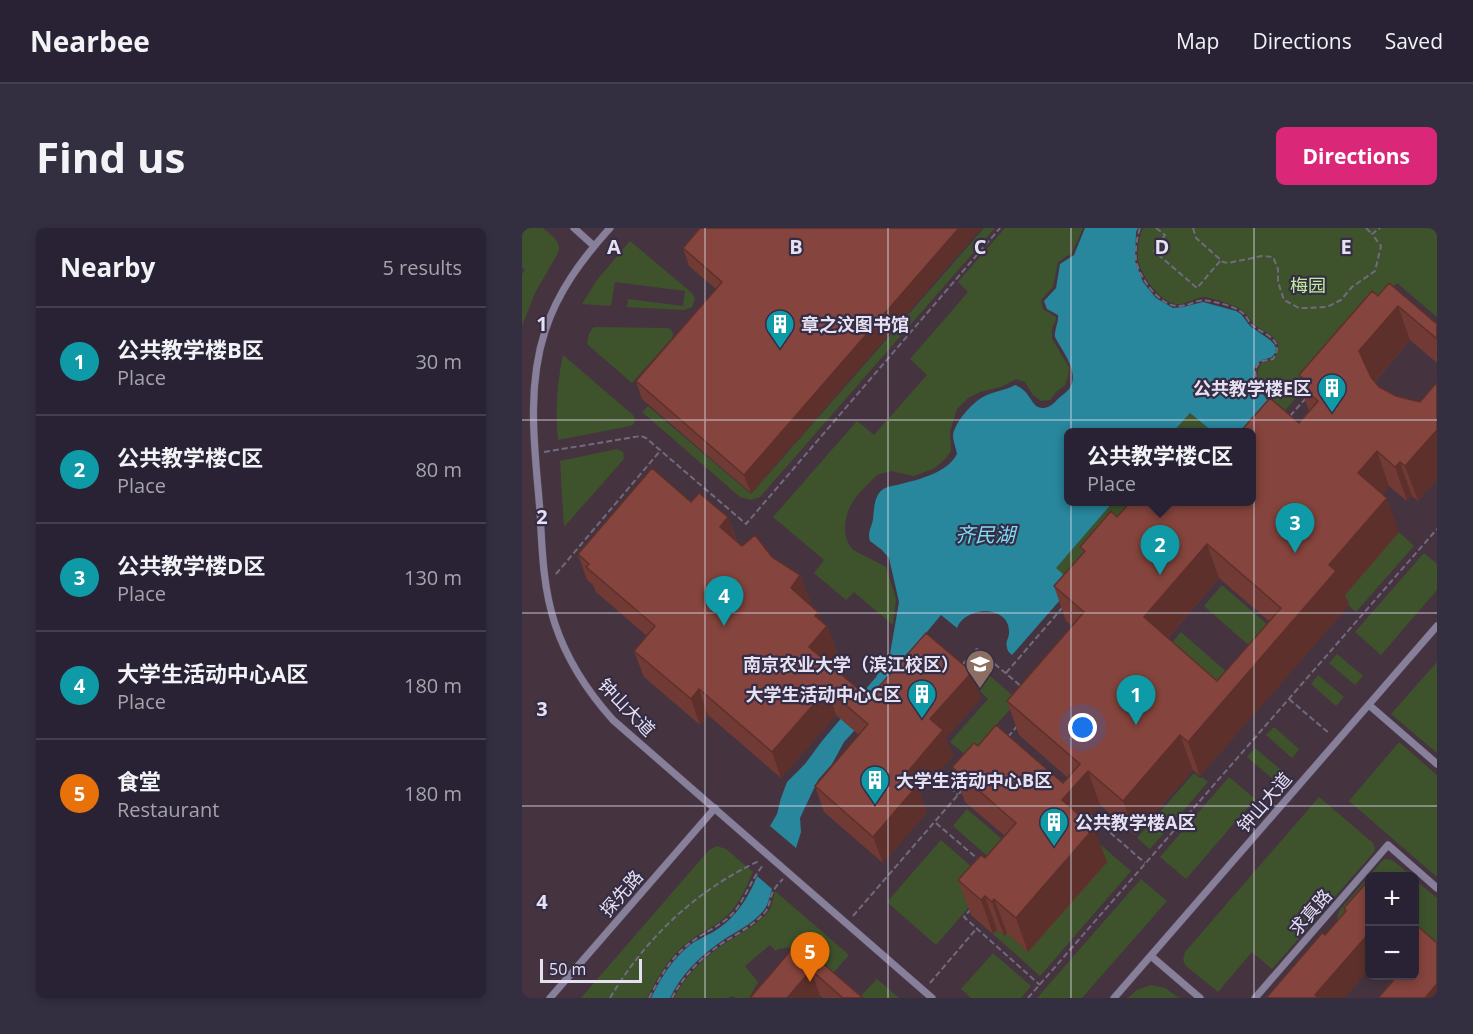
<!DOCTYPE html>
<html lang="en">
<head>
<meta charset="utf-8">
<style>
	:root { --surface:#282234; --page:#342f40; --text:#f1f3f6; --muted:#a5a4ac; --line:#443f4f; --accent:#db2777 }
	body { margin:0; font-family:"Open Sans","Noto Sans SC",sans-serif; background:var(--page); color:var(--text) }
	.controls { position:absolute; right:18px; bottom:18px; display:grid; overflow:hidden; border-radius:9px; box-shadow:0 3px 9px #0003 }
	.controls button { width:54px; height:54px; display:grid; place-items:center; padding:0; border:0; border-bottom:2px solid var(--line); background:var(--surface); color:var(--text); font:30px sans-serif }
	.scale { position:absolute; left:18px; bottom:15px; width:102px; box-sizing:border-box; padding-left:6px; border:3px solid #e6e1f1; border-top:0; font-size:16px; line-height:21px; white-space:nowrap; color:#e6e1f1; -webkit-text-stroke:4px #352d45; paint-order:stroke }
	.you { position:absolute; left:561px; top:500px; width:21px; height:21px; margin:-15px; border:4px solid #fff; border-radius:50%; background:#1a73e8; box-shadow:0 0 0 9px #1a73e833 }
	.badge { display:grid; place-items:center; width:39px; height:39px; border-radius:50%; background:var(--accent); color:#fff; font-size:20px; font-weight:700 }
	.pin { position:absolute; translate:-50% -50px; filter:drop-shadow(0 2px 3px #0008) }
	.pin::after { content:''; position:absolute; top:32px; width:21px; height:18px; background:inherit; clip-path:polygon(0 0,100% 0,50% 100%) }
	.popup { position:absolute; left:542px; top:200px; width:192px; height:78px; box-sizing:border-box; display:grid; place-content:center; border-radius:9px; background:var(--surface); filter:drop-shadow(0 2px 4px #0005); font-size:20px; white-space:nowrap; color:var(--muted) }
	.popup b { font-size:22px; color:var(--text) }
	.popup::after { content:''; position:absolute; left:50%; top:100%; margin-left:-12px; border:12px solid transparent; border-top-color:var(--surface) }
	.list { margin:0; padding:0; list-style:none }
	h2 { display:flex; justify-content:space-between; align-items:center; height:78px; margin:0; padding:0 24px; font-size:26px }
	h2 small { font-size:20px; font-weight:400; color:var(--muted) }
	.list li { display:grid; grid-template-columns:39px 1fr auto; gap:18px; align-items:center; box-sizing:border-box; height:108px; padding:0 24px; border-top:2px solid var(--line) }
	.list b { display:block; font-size:22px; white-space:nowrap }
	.list p { margin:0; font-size:20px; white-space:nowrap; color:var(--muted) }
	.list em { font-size:20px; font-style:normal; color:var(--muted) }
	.map { position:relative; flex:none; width:915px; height:770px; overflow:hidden; border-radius:9px }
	header { display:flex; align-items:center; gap:36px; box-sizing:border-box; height:84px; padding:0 30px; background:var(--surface); border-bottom:2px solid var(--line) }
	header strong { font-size:28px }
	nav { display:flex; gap:33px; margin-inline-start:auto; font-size:21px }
	.intro { display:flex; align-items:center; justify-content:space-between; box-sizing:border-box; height:144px; padding:0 36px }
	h1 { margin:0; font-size:42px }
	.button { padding:15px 27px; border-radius:9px; background:var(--accent); color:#fff; font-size:21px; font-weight:700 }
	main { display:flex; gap:36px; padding:0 36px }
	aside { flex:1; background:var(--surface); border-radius:9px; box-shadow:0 3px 9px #0003 }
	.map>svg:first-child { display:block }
</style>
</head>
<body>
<header>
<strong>Nearbee</strong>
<nav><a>Map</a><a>Directions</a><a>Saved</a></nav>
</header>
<div class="intro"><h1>Find us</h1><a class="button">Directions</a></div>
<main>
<aside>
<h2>Nearby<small>5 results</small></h2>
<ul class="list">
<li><span class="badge" style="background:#0f9aa8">1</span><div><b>公共教学楼B区</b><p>Place</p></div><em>30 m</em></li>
<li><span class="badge" style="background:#0f9aa8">2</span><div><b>公共教学楼C区</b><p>Place</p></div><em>80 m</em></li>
<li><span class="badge" style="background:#0f9aa8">3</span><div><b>公共教学楼D区</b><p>Place</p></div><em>130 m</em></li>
<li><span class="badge" style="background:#0f9aa8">4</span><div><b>大学生活动中心A区</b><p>Place</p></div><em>180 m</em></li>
<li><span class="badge" style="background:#e8710a">5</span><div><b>食堂</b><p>Restaurant</p></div><em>180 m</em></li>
</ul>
</aside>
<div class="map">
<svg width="915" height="770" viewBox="0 0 915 770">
	<rect width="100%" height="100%" fill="#352d45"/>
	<path fill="#45343f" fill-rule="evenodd" d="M0,0H915V770H0ZM546,204H730V274H546ZM848,648H892V748H848Z"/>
	<path fill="#3e532c" d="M0,0H21C29,7 40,13 36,25L13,65L0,98V46L3,42L0,39Z
		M462,0H473L238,269L229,272L218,269L120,184L126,178L229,266Z
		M483,0H561L550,25L536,34L531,59L519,72L521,81L534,89V92L530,100V111L547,139L546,149L543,157L534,164L528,172L519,173L511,167L503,154L494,151L479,159L458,164L445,171L435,181L428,204L429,223L424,230L413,240L392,248L369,243L355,247C339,263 324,275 323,299C323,308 325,315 331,322L364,339L374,371L371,397L332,364L324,372L292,345L302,332L251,289L335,193L352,207L405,147L388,131L446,64L436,54Z
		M621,0H915V89L875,55L730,220L750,175C744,162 728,149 740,135L752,131C764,111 748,108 734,98C729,94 727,88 722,84C715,77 693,71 684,69C674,68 663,78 653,76C636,72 620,48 616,32C615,23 617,8 621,0Z
		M108,13L170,65L173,71L170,79L162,82L105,79L106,71L161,78L163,63L93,54L89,78L60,76L75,52Z
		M72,99L146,100L149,102L151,105L150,110L110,155L66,117C64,112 68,102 72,99Z
		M41,127L111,187L113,191L112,196L108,198L36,212C33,183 35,155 41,127Z
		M668,185L691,204H651Z
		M95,221L101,224L102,231L42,299L38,233Z
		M591,274H624L552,356L533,340Z
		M877,304L892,318L834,384L819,371Z
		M902,325L915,336V362L859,427L833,404Z
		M700,357L757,407L739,428L682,378Z
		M659,404L716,454L698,475L641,425Z
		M815,426L841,448L833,457L807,435Z
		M915,434V525L869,486Z
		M460,441L496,472L446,529L428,514L466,471L449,454Z
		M796,447L822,469L814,478L789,456Z
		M752,499L777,521L770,530L744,507Z
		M877,514L915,547V649L827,573Z
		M733,520L759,542L751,551L725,529Z
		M672,545L678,550L680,549L686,554L628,621L615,610Z
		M707,549L733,571L664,651L638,629Z
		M797,569L851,615L853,620L852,624L750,741L730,724L696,764L664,738L661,732L663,724Z
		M445,581L495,624L480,641L431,598Z
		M559,600L609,643L518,748L471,706L475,702L482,708L485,705L506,723L585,634Z
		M419,612L468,655L414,717L365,674Z
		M195,618L204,621L231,644C225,657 220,670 211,681C199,697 181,702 166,714C147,728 136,749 125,770H59L187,622Z
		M863,631L870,632L890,648H848L847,683L817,694L815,690L817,683L860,633Z
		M619,651L645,673L560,770H515Z
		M892,651L915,670V729L893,710Z
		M253,663L327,727L311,745L278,718L256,721L254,723L248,717L223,738L236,754L227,770H215L208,768L207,770H152C162,749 181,731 199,718C215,707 232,700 245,685C250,680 251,670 253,663Z
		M471,725L509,758L499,770H449L439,761Z
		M355,751L377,770H341L339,768Z
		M629,757L643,760L657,770H606L615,762Z"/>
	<path fill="#28869d" d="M563,0H616L614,4L613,33L621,54L634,70L651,80L661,79L681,74L714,83L719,86L728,98L748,112L752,116L754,120L753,125L750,129C745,131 740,131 736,135C723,147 741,165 747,175L727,204H691L668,185L651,204H546V274H591L534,340L552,356L490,427C488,425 485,423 485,419C483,414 487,410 487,405C488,386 468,380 452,385C444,388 438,392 435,400L419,387L394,417L341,493L322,514L310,536L296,552L278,590L279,604L274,620L248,598L255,586L259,570L265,554L283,536L300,513L354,449L368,426L377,374L367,330L360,322L348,313C345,304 350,299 351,291C352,282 352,271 358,264C363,258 372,258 379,256C398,251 425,245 435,226C434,220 431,213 431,207C433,194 450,175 461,169C471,163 483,163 493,157C507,162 508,174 516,179C522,182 529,178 533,174C537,169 543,166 547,161C559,145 540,123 533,109C532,102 537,94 536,87L525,81L522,73L534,60L538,36L552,27Z
		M235,648L250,661C248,668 246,677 242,682C230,697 212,704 197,715C177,729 158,748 148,770H129C139,750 150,731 168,717C177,710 188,707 197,700C214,689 228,667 235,648Z"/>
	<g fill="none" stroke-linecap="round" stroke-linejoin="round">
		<g stroke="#514a5e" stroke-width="8">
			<path id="lane" d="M52,0L72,18
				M88,0C60,31 36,63 23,103C4,162 13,223 18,283C20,321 21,360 33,396C45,432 65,463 91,492L410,770
				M847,477L915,536
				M629,728L678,770
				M28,770L193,580
				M592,770L915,398
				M733,770L866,617L915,660"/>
		</g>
		<path stroke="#716a7f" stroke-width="2" stroke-dasharray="6 3" stroke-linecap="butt" d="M618,0C615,7 613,25 614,32C617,49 637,78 656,78C671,78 673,69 692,74C702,76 714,79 722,86C725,89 727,94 730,97C742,107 764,111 751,131C747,132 744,132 741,133C723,141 741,163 747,172
			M634,0L643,7L632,23L675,60L699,32
			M671,0L674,10L701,34L706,35L740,28L751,29L756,41V54L762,72L777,80H785L805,79L819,72L830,59L853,43L859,18L850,6L858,0
			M844,0L850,6
			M768,188L784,170
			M22,224L119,208L124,210L224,296L478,0
			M34,346L138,223
			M440,437L455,421L500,459
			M484,445L541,379
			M767,471L808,506
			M486,509L496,497
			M415,547L436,567
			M568,587L623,635
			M414,595L457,632
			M449,681L442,689L518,757
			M331,688L441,561
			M408,755L455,700
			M88,770C123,711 174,662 237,633
			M127,770C138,749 149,729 168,715C183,703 200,698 213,683C224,668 230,650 242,636
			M150,770C161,748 179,730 199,716C214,706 232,698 244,683C248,677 248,668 252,662C254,658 258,654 261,651
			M506,770L915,301"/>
		<use href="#lane" stroke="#887f9b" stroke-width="7"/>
	</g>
	<path fill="#723a34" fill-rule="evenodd" d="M178,0H459L229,265L120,171L114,153L194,61L167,38L161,20Z
		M856,68L915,96V135L888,112L853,154L857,159L874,168L898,174L915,154V251L896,273L890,268L885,273L867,258L860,266L877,304L823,367L827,377L678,548L671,542L613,607L578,577L564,593L585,634L506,724L485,705L482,708L475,702L471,706L449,687L436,652L463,630L483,608L443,574L430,539L456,518L541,555L546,550L497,507L485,473L550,398L544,393L532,358L561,325L558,319L595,289L729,273L777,195L787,183L778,158L780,155L777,147ZM697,350L747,393L695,453L646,410Z
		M169,274L206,289L215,313L220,318L250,329L278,347L288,373L286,375L300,393L305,398L315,424L306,435L347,470H459L424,510L431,528L398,566L405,584L361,635L302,584L293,558L337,507L314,487L259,550L186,487L178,497L122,449L112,423L125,408L74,364L71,357L65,352L56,326Z
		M276,714L341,770H301L298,768L297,770H228Z"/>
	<path fill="#5d302b" d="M437,0H459L229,265L222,247Z
		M876,78L888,112L849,158L837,123Z
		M915,202V251L896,273L883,238Z
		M855,223L867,258L848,279L836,245Z
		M878,234L890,268L885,273L873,239Z
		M865,270L877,304L823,367L827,377L678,548L666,514L807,337Z
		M206,289L215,315L198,299Z
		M685,316L697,350L634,423L622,389Z
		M278,347L288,373L279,386L269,360Z
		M296,384L303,401L305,398L315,424L297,445L287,419L293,388Z
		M450,444L459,470L424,510L431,528L398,566L405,584L361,635L351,609L383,547L408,491Z
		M177,461L186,487L178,497L169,471Z
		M305,461L314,487L259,550L250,524Z
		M658,507L671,542L613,607L601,573Z
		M566,543L578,577L553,606L540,572Z
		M572,600L585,634L506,724L494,690Z
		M463,668L475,702L471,706L459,672Z
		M472,671L485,705L482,708L470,674Z
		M848,704V741L822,770H794L793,767Z
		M289,742L298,768L297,770H266V769Z
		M915,756V770H903Z"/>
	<path fill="#85443d" stroke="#5d302b" stroke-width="1.5" fill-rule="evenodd" d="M178,0H437L222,247L114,153L200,54L161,20Z
		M867,55L915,96V111L876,78L837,123L849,149L857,159L874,168L898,174L915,154V202L883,238L878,234L873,239L855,223L836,245L865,270L807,337L814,343L666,514L658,507L601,573L566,543L540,572L572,600L494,690L472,671L470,674L463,668L459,672L436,652L459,627L463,630L494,595L430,539L452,515L456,518L474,497L541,555L558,536L485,473L562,384L532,358L563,323L558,319L589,283L595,289L609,273H729V204H718L748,170L777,195L796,173L778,158L783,152L777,147L850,63L856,68ZM685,316L759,380L695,453L622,389Z
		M130,240L169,274L177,265L206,289L198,299L220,318L233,307L250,329L278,347L269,360L296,384L293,388L305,398L287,419L347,470L404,405L450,444L408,491L421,502L383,547L395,558L351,609L293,558L346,496L305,461L250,524L177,461L169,471L112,423L133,398L64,339L67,336L56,326Z
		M845,654L848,656V704L793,767L797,770H744L800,705L803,707L824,683L822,680Z
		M892,695L915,715V756L903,770H856L876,747H892Z
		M276,714L341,770H321L289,742L266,769L267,770H228Z"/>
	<path fill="none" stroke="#e6e1f1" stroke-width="1.5" stroke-opacity="0.55" d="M183,0V770M366,0V770M549,0V770M732,0V770M0,192H915M0,385H915M0,578H915"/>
	<defs>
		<g id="building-pin" transform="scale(1.5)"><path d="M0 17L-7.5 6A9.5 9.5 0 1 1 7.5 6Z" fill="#0f9aa8" stroke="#352d45"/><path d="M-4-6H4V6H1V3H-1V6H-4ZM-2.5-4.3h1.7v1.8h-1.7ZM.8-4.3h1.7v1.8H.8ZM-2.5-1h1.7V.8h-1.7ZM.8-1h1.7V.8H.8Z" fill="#fff"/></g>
		<g id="university-pin" transform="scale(1.5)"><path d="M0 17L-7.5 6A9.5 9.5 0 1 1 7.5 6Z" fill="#8d6e63" stroke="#352d45"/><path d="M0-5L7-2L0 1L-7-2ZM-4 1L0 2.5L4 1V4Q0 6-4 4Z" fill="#fff"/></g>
	</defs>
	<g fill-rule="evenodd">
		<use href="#building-pin" x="258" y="96"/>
		<use href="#building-pin" x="810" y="160"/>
		<use href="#university-pin" x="458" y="436"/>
		<use href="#building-pin" x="400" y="466"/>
		<use href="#building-pin" x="353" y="552"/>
		<use href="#building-pin" x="532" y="594"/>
	</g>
	<g text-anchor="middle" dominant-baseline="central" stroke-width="4.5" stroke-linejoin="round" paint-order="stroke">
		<g font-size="18" fill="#bfed98" stroke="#352d45">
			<text x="786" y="57">梅园</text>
		</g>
		<g font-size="18" font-weight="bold" fill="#e6e1f1" stroke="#352d45" text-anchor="start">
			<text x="279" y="96">章之汶图书馆</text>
			<text x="789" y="160" text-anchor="end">公共教学楼E区</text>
			<text x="437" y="436" text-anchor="end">南京农业大学（滨江校区）</text>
			<text x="379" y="466" text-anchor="end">大学生活动中心C区</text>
			<text x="374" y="552">大学生活动中心B区</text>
			<text x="553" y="594">公共教学楼A区</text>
		</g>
		<g font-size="18" fill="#e6e1f1" stroke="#352d45">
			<text transform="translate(105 479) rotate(46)">钟山大道</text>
			<text transform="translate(742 574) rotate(-49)">钟山大道</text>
			<text transform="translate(99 665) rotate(-49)">探先路</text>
			<text transform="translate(788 684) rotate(-49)">求真路</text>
		</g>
		<g font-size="20" font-style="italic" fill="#7ddcf6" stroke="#352d45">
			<text x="463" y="306">齐民湖</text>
		</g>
	</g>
	<g font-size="20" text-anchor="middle" font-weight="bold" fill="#e6e1f1" stroke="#352d45" stroke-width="4.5" stroke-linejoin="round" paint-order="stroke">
		<text x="92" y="26">A</text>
		<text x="274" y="26">B</text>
		<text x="458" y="26">C</text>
		<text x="640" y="26">D</text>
		<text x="824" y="26">E</text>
		<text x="20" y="103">1</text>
		<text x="20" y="296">2</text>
		<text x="20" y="488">3</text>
		<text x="20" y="681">4</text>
	</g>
</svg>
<div class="controls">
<button>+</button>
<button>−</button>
</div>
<div class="scale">50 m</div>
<div class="you"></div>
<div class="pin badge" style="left:614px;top:497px;background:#0f9aa8">1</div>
<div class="pin badge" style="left:638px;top:347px;background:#0f9aa8">2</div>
<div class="popup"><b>公共教学楼C区</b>Place</div>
<div class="pin badge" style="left:773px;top:325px;background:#0f9aa8">3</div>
<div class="pin badge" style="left:202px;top:398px;background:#0f9aa8">4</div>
<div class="pin badge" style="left:288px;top:754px;background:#e8710a">5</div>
</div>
</main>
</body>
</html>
